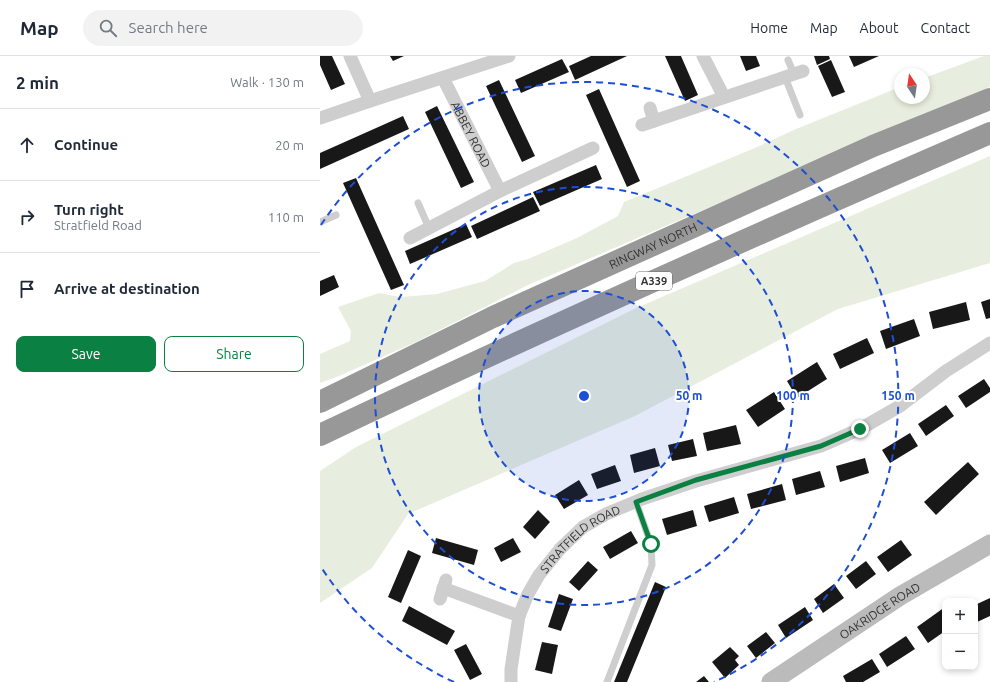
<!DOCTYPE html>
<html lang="en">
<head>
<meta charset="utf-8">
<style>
	:root { --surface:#fff; --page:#f2f2f3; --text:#1f2937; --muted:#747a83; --line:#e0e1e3; --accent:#0b8043 }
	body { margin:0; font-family:Ubuntu,sans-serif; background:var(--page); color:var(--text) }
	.controls { position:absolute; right:12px; bottom:12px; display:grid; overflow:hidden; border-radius:8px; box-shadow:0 2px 6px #0003 }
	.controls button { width:36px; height:36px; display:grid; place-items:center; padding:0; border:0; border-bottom:1px solid var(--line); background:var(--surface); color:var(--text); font:20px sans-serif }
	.compass { position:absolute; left:574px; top:12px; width:36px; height:36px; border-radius:50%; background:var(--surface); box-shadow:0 2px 6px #0003; rotate:347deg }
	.stop { position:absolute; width:12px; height:12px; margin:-9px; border:3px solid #0b8043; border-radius:50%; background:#fff }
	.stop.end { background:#0b8043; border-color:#fff; box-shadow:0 1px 4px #0008 }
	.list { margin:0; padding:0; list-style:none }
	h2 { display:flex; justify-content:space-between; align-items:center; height:52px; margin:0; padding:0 16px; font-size:17px }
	h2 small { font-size:13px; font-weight:400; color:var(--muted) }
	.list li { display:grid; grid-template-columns:26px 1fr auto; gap:12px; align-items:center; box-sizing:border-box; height:72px; padding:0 16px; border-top:1px solid var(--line) }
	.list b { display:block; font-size:15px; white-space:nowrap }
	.list p { margin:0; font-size:13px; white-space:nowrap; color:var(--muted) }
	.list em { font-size:13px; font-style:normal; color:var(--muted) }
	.actions { display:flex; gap:8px; padding:12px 16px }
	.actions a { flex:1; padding:9px 0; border:1px solid var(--accent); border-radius:8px; text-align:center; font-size:14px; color:var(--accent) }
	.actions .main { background:var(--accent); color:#fff }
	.icon { flex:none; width:22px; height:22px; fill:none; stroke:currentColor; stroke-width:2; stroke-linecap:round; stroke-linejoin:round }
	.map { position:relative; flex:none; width:670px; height:626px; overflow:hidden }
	header { display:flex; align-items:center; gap:24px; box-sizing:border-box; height:56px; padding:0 20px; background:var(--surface); border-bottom:1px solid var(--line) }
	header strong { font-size:19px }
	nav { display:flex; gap:22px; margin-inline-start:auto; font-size:14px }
	.search { width:280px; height:36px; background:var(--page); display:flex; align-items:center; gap:10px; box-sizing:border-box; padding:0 14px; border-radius:22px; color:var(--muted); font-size:15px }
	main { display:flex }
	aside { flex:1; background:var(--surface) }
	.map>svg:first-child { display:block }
</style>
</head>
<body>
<header>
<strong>Map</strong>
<div class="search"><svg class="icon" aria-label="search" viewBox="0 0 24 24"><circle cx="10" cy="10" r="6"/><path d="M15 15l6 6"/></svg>Search here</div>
<nav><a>Home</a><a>Map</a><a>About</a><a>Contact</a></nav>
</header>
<main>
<aside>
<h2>2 min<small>Walk · 130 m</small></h2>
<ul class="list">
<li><svg class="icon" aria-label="ahead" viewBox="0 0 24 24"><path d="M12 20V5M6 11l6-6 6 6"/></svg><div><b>Continue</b></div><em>20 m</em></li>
<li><svg class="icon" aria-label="right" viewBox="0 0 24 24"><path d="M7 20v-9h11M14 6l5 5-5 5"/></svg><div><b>Turn right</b><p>Stratfield Road</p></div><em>110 m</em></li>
<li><svg class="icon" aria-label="arrive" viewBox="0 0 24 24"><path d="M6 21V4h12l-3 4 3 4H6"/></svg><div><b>Arrive at destination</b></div></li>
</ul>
<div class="actions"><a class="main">Save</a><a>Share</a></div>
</aside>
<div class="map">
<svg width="670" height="626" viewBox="0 0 670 626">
	<rect width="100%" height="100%" fill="#fff"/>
	<path fill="#e8eedf" d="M664,0H670V31L208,229L94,287L19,320L0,327V298L30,285L31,275L18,251L59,237L80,241L117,238L165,225L194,207L208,203L257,182L298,160L304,146L435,92L476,73L580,31V42H604V22Z
		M670,100V207L518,253L315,360L88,458L52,512L0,547V415L36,391L314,253Z"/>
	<path fill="#181818" d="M0,0H12L25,28L11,34L0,9Z
		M70,0H84L73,5Z
		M271,0H307L255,24L249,10Z
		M345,0H361L378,39L365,45Z
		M420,0H436L440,10L426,15Z
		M494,0H509L510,3L497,9Z
		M529,0H559L534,11Z
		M242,3L249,16L201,37L195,24Z
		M511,4L525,36L512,41L498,10Z
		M179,24L215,100L202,106L166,30Z
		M279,33L320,125L307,131L266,39Z
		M117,50L154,126L141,132L105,56Z
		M83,60L89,73L0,113V97Z
		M276,109L282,123L220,150L213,136Z
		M36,122L84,229L71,234L23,127Z
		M213,141L220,155L157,183L151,170Z
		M146,168L152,181L90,208L85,195Z
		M14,219L19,231L0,240V225Z
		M670,243V262L666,263L661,246Z
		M646,246L650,264L613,273L609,256Z
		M594,263L600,280L566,293L560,275Z
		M547,282L554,297L520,313L513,298Z
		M497,306L507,323L477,342L467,325Z
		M664,323L670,332V336L646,352L638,340Z
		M454,336L465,353L438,371L426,354Z
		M626,349L634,360L606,380L598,368Z
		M416,369L421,388L387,395L383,377Z
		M590,377L598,390L570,407L562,394Z
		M373,383L377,400L352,405L348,389Z
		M335,392L340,410L314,417L310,399Z
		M545,402L549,417L520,426L516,410Z
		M648,406L659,418L616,459L604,446Z
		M295,409L301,425L277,433L271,418Z
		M500,415L505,431L476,439L472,423Z
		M259,424L268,439L244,453L235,439Z
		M462,428L466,444L431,453L427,438Z
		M414,441L419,457L389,466L384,450Z
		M218,454L230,466L215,483L203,471Z
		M373,454L377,470L347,479L342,463Z
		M311,475L318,487L290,503L283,491Z
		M116,482L158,494L154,509L112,497Z
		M193,482L201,496L181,506L174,492Z
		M581,484L592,499L568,516L557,501Z
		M88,494L101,500L81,547L68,541Z
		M268,505L278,514L259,535L249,526Z
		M546,505L556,518L536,533L526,520Z
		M335,526L346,531L307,626H294Z
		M514,528L524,542L503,557L494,543Z
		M239,538L253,543L241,575L228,571Z
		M670,542V560L655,567V549Z
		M89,550L135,575L127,589L82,565Z
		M485,551L493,564L466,582L458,569Z
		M625,551V575L608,587L597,571Z
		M446,576L455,587L436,602L427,590Z
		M586,580L595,593L567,611L559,598Z
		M222,586L238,589L232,618L215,614Z
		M146,588L162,618L150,624L134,594Z
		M410,591L419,600L415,604L419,609L405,622L392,606Z
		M552,603L560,616L543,626H526L523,620Z
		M384,620L389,626H376Z"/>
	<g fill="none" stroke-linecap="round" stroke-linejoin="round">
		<path stroke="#cecece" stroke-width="7" d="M468,4L474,18
			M465,21L480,59
			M98,147L109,172
			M0,166L16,159
			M287,626L332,509L331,488L316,446"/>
		<g stroke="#cecece" stroke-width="13">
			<path d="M30,0L50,45"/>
			<path d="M383,0L404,41"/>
			<path id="s1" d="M123,22L180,135"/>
			<path d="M330,52L334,65"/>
			<path d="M0,62L50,45L189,0"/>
			<path d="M322,69L483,15"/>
			<path d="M90,182L180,135L273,92"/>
			<path d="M123,532L199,560"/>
			<path d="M120,543L126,524"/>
			<path id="s2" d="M191,626V613L199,560L208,538L219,519L240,493L263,471L286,458L322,443L376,425L501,390L540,373L580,350L626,315L670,287"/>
		</g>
		<path stroke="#bbb" stroke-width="19" id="s3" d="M451,626L580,540L670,488"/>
		<g stroke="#989898" stroke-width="22">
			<path id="s4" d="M0,346L173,261L553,90L670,43"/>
			<path d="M0,379C221,274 445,174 670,77"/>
		</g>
	</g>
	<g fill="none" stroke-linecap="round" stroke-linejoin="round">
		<path stroke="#0b8043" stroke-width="5" d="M331,488L316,446L376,424L501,390L540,373"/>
	</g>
	<circle cx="264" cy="340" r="105" fill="#1d4ed8" fill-opacity=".12"/>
	<g fill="none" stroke="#1d4ed8" stroke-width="2" stroke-dasharray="7 5">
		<circle cx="264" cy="340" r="105"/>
		<circle cx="264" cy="340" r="209"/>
		<path d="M134 626A314 314 0 0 1 1 511M1 169A314 314 0 1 1 394 626"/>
	</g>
	<g text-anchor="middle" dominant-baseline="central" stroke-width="4" stroke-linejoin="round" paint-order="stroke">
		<rect fill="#fff" stroke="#6f6f6f" stroke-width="1" x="316" y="216" width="36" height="18" rx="3"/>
		<g font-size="11" font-weight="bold" fill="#313131">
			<text x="334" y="225">A339</text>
		</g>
		<g font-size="12" fill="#313131" stroke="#fff">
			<text stroke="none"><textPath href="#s1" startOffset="63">ABBEY ROAD</textPath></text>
			<text stroke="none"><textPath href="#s4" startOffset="368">RINGWAY NORTH</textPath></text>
			<text stroke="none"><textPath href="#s2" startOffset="168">STRATFIELD ROAD</textPath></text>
			<text stroke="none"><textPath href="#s3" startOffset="130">OAKRIDGE ROAD</textPath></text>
		</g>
	</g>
	<circle cx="264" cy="340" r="6" fill="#1d4ed8" stroke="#fff" stroke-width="2"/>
	<g font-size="12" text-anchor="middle" font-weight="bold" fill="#1d4ed8" stroke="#fff" stroke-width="4" stroke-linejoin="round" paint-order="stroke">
		<text x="369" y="344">50 m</text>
		<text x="473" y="344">100 m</text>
		<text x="578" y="344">150 m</text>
	</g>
</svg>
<div class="controls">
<button>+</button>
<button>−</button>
</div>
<svg class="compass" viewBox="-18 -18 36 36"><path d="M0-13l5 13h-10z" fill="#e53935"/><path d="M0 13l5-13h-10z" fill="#747a83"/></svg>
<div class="stop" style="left:331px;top:488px"></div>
<div class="stop end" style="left:540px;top:373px"></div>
</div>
</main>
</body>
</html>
